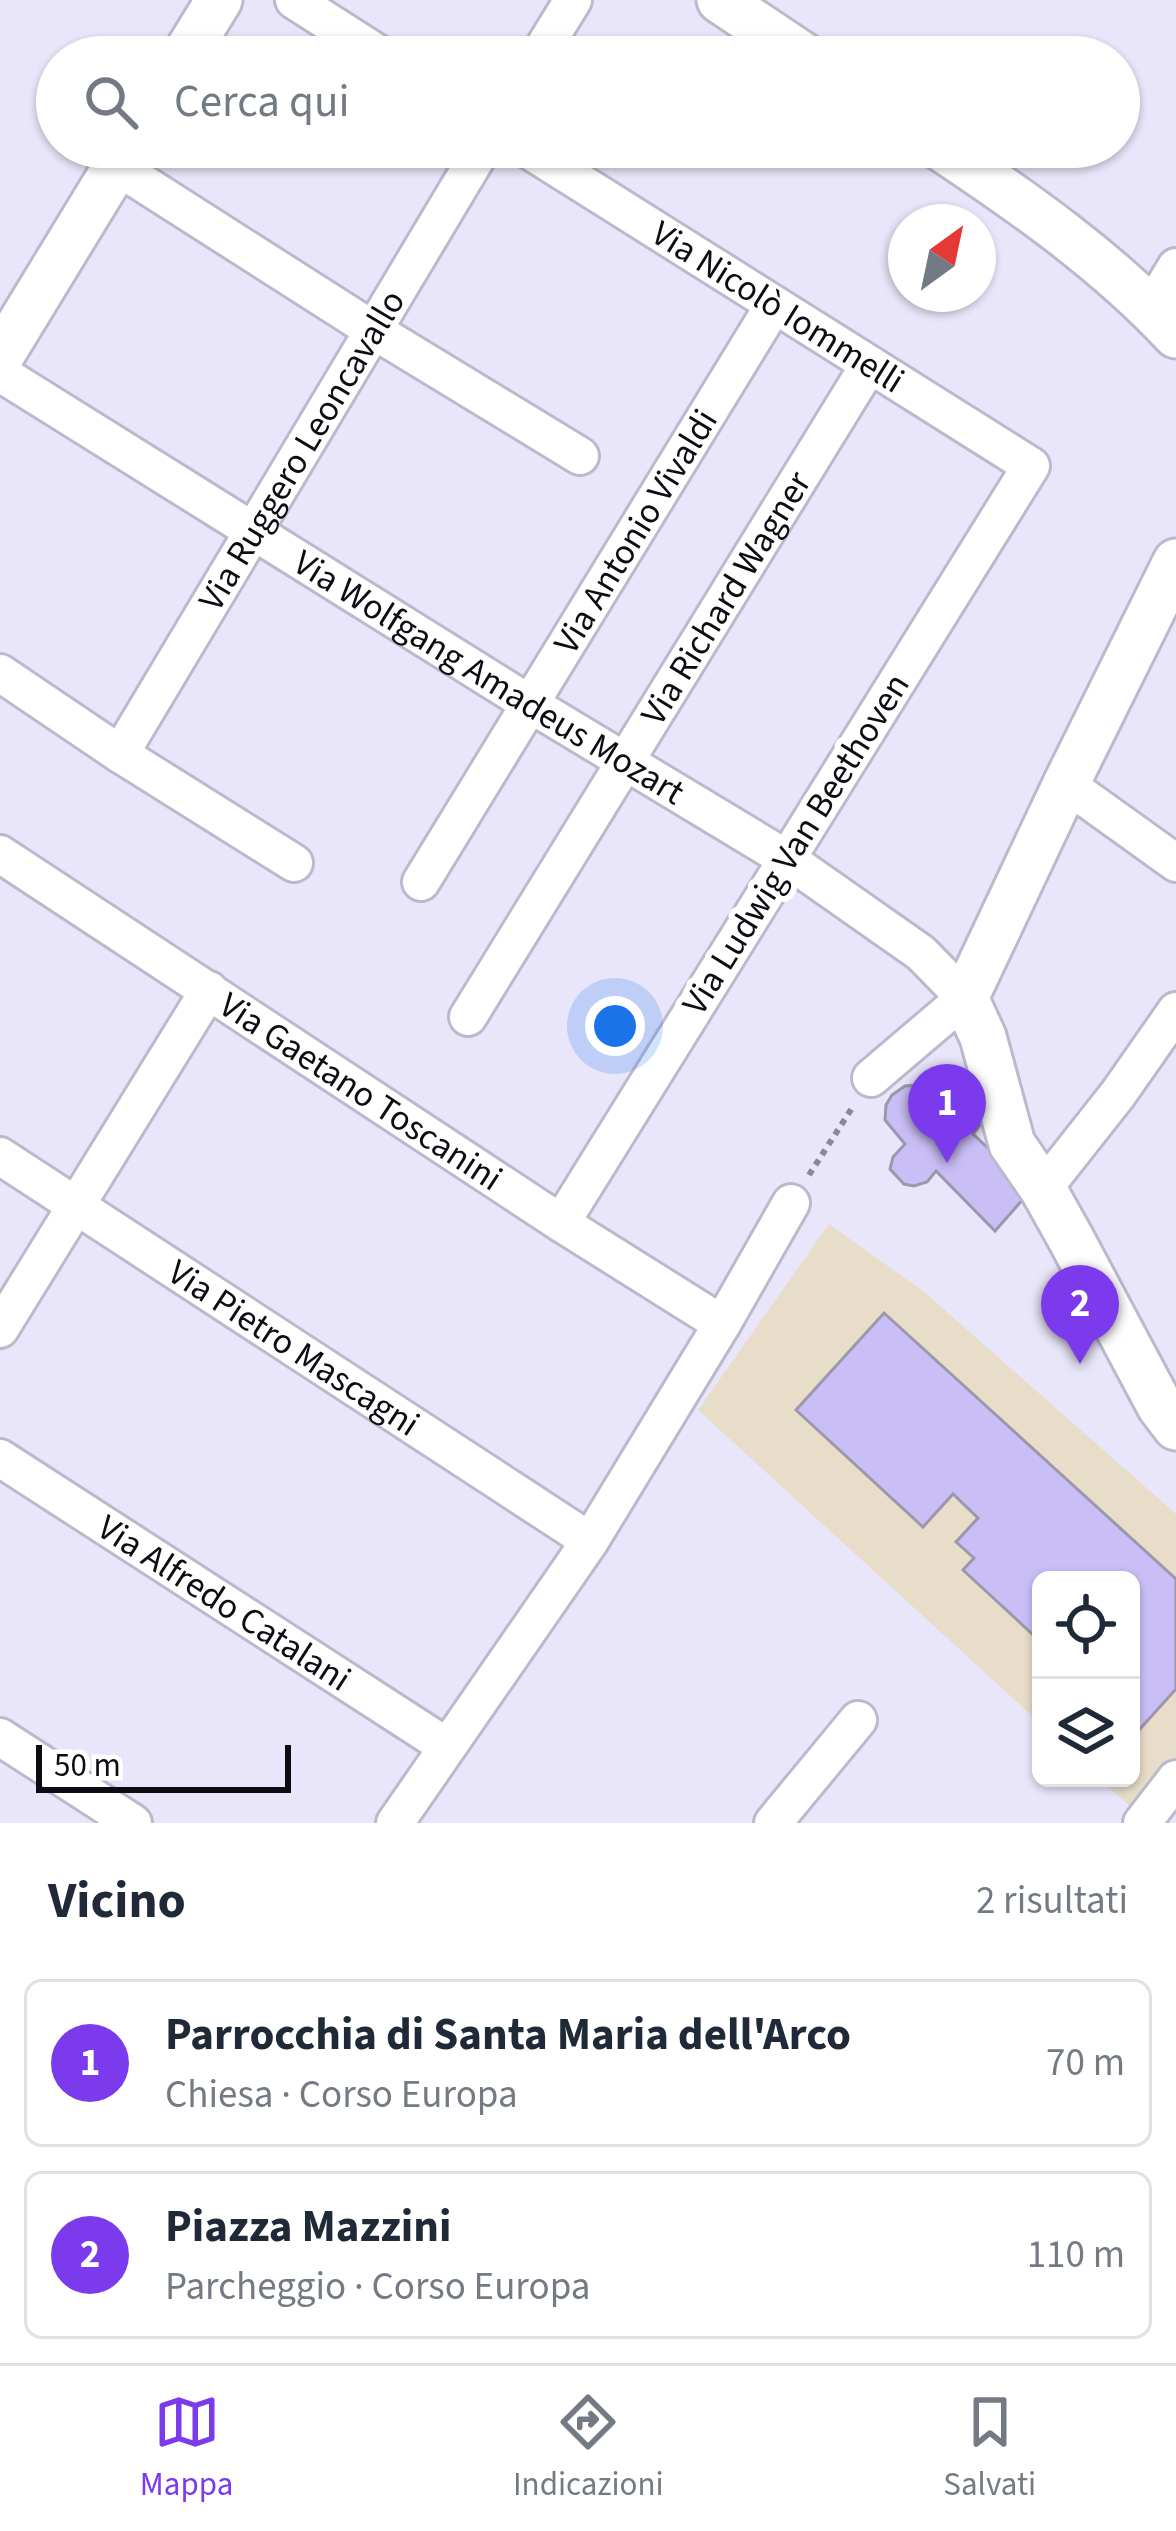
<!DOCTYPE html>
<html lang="it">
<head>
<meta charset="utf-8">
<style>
	:root { --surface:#fff; --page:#f2f2f3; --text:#1f2937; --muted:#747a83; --line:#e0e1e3; --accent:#7c3aed }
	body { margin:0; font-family:"Source Sans 3",sans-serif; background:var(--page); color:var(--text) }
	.controls { position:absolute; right:36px; bottom:36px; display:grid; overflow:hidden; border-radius:18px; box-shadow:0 3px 9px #0004 }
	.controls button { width:108px; height:108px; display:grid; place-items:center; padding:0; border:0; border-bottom:3px solid var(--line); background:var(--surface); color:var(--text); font:60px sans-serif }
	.compass { position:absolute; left:888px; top:204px; width:108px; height:108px; border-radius:50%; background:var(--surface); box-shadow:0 3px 9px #0004; rotate:33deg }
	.scale { position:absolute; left:36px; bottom:30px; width:255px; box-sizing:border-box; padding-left:12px; border:6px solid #0d0c13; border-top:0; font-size:33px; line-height:42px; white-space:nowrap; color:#0d0c13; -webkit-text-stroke:9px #fff; paint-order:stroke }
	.you { position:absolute; left:615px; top:1026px; width:42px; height:42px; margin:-30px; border:9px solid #fff; border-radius:50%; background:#1a73e8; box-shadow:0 0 0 18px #1a73e833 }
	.badge { display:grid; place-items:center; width:78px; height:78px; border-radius:50%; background:var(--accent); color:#fff; font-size:39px; font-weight:700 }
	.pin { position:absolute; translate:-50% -99px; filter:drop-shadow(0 3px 6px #0008) }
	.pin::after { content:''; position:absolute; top:63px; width:42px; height:36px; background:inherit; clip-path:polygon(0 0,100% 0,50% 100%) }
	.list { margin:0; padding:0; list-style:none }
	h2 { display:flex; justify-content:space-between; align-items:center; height:156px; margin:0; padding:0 48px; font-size:51px }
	h2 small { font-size:39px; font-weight:400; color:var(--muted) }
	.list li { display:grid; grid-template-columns:78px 1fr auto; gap:36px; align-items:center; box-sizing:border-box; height:168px; margin:0 24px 24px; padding:0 24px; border:3px solid var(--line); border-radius:18px }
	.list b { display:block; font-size:45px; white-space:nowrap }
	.list p { margin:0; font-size:39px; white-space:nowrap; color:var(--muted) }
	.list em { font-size:39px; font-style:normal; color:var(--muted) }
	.icon { flex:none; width:66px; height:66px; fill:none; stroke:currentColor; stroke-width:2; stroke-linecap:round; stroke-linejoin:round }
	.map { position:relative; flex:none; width:1176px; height:1823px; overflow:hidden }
	.search { position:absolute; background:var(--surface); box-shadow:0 3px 9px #0004; left:36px; right:36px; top:36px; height:132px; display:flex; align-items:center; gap:30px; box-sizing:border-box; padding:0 42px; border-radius:66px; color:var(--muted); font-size:45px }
	.sheet { height:540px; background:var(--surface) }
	nav { display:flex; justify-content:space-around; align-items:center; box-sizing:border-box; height:168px; border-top:3px solid var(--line); background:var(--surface); font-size:33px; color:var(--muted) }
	nav a { display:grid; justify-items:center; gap:6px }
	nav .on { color:var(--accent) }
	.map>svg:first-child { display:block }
</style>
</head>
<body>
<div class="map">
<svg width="1176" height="1823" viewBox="0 0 1176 1823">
	<rect width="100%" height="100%" fill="#e9e5fa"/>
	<path fill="#e8ddc9" d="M829,1224L923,1291L1176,1514V1771L1140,1816L1099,1778H1131V1580H1041V1724L698,1410Z"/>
	<path fill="#cabef7" stroke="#9c98ab" stroke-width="3" d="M918,1085L930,1089L944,1101L949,1094L960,1089L973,1088L985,1095L984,1120L973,1134L1032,1189L995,1231L936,1171L927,1182L914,1186L904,1184L890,1169L893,1157L905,1144L885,1120L886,1105L892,1095L905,1086Z
		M884,1313L1176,1579V1689L1138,1731L1131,1724V1580H1041V1642L963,1570L974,1558L956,1542L978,1518L953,1494L923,1527L796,1410Z"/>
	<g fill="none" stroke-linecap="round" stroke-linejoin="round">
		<g stroke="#bdb9cd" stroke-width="42">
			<g id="minor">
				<path d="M294,0L383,57"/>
				<path d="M538,57L573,0"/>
				<path id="s1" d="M524,147L1031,466L561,1223"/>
				<path d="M116,166L373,330L580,456"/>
				<path d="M1151,308L1176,267"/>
				<path id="s2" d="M0,373L530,704L787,859L921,953L965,998L871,1078"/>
				<path d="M0,673L120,754L294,863"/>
				<path id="s3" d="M120,754L483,147"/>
				<path d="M1066,784L1176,863"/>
				<path id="s4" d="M0,854L561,1223L722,1324"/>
				<path id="s5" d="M421,882L774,305"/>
				<path id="s6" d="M468,1017L869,365"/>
				<path id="s7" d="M0,1156L590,1541"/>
				<path d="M1043,1189L1118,1094L1176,1011"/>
				<path d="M0,1329L209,990"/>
				<path id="s8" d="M0,1458L446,1746"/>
				<path d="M0,1737L133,1823"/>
				<path d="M395,1823L590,1541L722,1324L791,1203"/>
				<path d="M773,1823L858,1720"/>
				<path d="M1142,1823L1176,1779"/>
			</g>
		</g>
		<g stroke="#bdb9cd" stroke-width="51">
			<path id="tertiary" d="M720,0L805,57
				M184,57L219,0
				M940,147C1024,203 1107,261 1176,335
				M0,357L128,147
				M1176,562L1066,784L965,998L983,1037L1012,1144L1043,1189L1071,1239L1160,1406L1176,1427"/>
		</g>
		<path stroke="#8a8796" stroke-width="6" stroke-dasharray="6 6" stroke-linecap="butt" d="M809,1175L854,1105"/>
		<use href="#minor" stroke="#fff" stroke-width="36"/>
		<use href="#tertiary" stroke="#fff" stroke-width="45"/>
	</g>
	<g text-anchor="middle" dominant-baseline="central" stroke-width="12" stroke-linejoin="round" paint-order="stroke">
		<g font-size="36" fill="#0d0c13" stroke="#fff">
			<text stroke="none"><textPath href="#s1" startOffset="300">Via Nicolò Iommelli</textPath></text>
			<text stroke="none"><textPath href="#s3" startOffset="354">Via Ruggero Leoncavallo</textPath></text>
			<text stroke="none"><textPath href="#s5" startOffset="411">Via Antonio Vivaldi</textPath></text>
			<text stroke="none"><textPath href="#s6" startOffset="492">Via Richard Wagner</textPath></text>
			<text stroke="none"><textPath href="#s2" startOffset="576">Via Wolfgang Amadeus Mozart</textPath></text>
			<text transform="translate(796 844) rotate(-58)">Via Ludwig Van Beethoven</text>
			<text stroke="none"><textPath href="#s4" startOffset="432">Via Gaetano Toscanini</textPath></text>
			<text stroke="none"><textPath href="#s7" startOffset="351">Via Pietro Mascagni</textPath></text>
			<text stroke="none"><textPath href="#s8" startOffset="267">Via Alfredo Catalani</textPath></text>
		</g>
	</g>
</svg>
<div class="controls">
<button><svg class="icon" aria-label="locate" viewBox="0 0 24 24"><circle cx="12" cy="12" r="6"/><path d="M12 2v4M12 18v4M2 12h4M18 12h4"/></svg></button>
<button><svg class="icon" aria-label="layers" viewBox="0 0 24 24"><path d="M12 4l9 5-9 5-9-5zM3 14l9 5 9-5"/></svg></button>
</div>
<svg class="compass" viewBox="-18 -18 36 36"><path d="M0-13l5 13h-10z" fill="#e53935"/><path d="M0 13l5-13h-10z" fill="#747a83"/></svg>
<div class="scale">50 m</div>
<div class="you"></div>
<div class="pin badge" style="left:947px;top:1163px">1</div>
<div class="pin badge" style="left:1080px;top:1364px">2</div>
<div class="search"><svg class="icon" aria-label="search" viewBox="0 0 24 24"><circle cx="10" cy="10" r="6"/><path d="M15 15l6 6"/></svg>Cerca qui</div>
</div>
<section class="sheet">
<h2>Vicino<small>2 risultati</small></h2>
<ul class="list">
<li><span class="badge">1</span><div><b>Parrocchia di Santa Maria dell'Arco</b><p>Chiesa · Corso Europa</p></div><em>70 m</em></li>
<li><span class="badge">2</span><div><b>Piazza Mazzini</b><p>Parcheggio · Corso Europa</p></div><em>110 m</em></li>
</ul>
</section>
<nav>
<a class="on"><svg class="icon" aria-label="map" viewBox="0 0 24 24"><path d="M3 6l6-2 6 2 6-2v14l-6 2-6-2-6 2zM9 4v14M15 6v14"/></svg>Mappa</a>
<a><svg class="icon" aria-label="directions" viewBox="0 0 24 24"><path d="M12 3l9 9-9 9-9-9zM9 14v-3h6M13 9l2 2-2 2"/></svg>Indicazioni</a>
<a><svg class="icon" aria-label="saved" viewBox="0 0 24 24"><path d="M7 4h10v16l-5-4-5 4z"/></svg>Salvati</a>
</nav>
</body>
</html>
